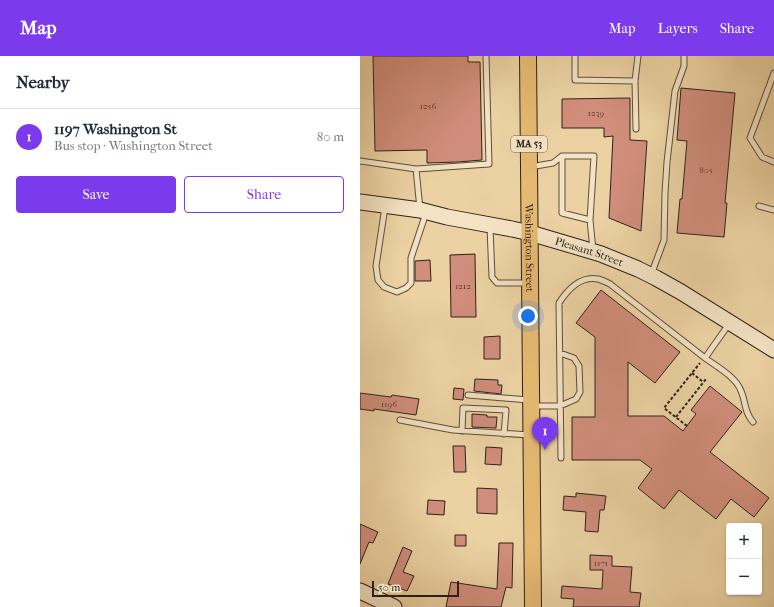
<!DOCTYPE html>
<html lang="en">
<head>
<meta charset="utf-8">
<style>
	:root { --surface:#fff; --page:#f6f6f7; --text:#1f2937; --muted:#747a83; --line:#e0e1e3; --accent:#7c3aed }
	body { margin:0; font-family:"IM FELL French Canon",serif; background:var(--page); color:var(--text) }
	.controls { position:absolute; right:12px; bottom:12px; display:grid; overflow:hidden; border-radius:4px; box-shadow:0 1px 3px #0004 }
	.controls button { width:36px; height:36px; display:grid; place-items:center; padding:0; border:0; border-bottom:1px solid var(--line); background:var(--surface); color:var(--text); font:20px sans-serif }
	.scale { position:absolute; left:12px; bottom:10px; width:87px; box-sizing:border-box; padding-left:4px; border:2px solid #2d2219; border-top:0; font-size:11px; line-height:14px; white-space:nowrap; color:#2d2219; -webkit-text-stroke:3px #f3e2c3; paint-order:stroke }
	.you { position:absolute; left:168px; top:260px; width:14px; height:14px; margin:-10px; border:3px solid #fff; border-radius:50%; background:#1a73e8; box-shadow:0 0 0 6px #1a73e833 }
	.badge { display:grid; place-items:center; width:26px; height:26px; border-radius:50%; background:var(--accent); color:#fff; font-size:13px; font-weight:700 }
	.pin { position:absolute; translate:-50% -33px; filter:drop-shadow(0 1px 2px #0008) }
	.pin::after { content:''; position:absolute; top:21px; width:14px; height:12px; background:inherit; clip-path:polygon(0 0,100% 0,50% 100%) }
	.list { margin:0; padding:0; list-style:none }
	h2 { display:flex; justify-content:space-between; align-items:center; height:52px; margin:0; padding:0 16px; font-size:17px }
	h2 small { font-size:13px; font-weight:400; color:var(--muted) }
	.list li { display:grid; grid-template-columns:26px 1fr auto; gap:12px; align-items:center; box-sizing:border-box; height:56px; padding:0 16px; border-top:1px solid var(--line) }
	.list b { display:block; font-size:15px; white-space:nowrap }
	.list p { margin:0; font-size:13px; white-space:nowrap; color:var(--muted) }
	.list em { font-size:13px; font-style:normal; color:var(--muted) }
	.actions { display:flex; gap:8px; padding:12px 16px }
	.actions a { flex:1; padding:9px 0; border:1px solid var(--accent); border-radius:4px; text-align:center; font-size:14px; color:var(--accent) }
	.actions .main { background:var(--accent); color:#fff }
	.map { position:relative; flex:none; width:414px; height:551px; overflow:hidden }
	header { display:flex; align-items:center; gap:24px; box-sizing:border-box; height:56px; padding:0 20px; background:var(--accent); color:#fff }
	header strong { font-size:19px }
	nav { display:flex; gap:22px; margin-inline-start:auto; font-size:14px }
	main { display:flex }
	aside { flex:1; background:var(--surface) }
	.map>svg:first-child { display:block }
</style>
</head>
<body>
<header>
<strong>Map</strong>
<nav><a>Map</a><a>Layers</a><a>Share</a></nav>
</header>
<main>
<aside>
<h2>Nearby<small></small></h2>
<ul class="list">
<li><span class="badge">1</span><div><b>1197 Washington St</b><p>Bus stop · Washington Street</p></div><em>80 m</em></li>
</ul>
<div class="actions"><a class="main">Save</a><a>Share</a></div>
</aside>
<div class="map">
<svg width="414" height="551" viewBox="0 0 414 551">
	<rect width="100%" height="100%" fill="#ecd2a3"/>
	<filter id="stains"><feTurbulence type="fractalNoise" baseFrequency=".005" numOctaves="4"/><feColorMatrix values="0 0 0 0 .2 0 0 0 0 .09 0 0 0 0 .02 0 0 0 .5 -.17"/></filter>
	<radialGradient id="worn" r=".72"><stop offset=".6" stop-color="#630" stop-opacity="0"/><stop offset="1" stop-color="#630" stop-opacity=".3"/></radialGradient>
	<path fill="#d18e7c" stroke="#2d2219" d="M13,0H108V6H120L122,104L98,106L67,107V94L15,95Z
		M321,32L375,37L365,147H367L364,181L317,177L320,143H322L327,85L317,84Z
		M270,42V84L287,85L281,175L249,162L253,80L244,81V72H202V43Z
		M115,198L116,261H91L90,199Z
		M70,204L71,225H55V205Z
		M241,234L320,296L295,327L268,306V360H304L323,375L336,358L331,354L350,330L382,356L350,396L409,442L394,461L371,443L356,463L319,434L304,453L278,432L292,413L280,404H212V361H235V281L216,267Z
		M140,280V303H124V281Z
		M115,323L138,324V329H142L141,338L114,335Z
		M94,332L104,333L103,344L93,343Z
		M0,337L31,341L32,339L59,343L56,359L14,353V355L0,353Z
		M112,358L127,359V361H137L136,372L112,371Z
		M93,390H105L106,416H94Z
		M126,391L142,392L141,409L125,408Z
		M117,432L137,433V458L117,457Z
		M216,437L246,440L244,454H240L238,476L225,475L226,456L203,454L204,440L216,441Z
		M68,444L85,445L84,459L67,458Z
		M0,468L18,476L13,487L9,486L0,508Z
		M95,479H106V490H95Z
		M139,487H153L152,532L146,531L141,551H86L91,526L137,533Z
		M43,491L52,495L43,516L54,520L47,535L28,528Z
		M230,499L252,500V510L272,511L270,536L281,537L279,551H213L214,543L201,542L202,530L242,533L243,514H230Z"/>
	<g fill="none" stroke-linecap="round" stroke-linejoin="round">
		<g stroke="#5d4e3c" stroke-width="7">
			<path id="lane" d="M215,0V24L275,25L278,0
				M414,17L390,82L402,101L414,106
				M275,25L276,73
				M202,100V157L230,164
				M0,105L56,113L60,153
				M170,111L193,107L202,100H234L230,164L233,194
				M56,113L129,108L126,0
				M399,150L414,154
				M25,151L16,210L18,224L24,231L37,236L46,232L51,227V202L66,157
				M130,171L132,221L137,227H167
				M291,219L304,184L305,137L307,106L315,35L324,10V0
				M369,268L345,302C356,310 376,321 381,335C386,346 384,356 393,366
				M108,339L168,344
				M172,350H200L216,343L220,336L219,310L214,302L200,297
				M40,364L93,374L169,379
				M102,375L103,352L146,354L144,378
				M201,402L199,247C208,233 220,220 238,223C242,224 246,226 250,228L345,302"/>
		</g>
		<g stroke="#2d2219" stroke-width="17">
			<g id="secondary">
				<path id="s1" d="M0,146L60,154L87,161L152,173L170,177L241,198L278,213L296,222L321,236L414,294"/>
				<path d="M0,535L34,551"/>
			</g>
		</g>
		<g stroke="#2d2219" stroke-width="18">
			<g id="primary">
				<path id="s2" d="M168,0L173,551"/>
			</g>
		</g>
		<path stroke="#2d2219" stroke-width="2" stroke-dasharray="3 2" stroke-linecap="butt" d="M332,317L343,326
			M316,361L346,323
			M327,370L304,352L340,307"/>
		<use href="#lane" stroke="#f3e2c3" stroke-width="5"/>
		<use href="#secondary" stroke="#f3e2c3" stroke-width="15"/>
		<use href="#primary" stroke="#e6b972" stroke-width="16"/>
	</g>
	<g text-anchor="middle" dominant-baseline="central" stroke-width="3" stroke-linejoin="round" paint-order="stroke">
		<g font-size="9" fill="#563d32">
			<text x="68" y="50">1256</text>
			<text x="236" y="57">1239</text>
			<text x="346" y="114">805</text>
			<text x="103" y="230">1212</text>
			<text x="29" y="348">1196</text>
			<text x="241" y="507">1171</text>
		</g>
		<rect fill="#f3e2c3" stroke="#685c4c" stroke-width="1" x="151" y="80" width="36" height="16" rx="3"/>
		<g font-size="10" font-weight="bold" fill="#2d2219">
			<text x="169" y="88">MA 53</text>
		</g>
		<g font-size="11" fill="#2d2219" stroke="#f3e2c3">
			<text stroke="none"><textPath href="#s2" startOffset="192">Washington Street</textPath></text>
			<text stroke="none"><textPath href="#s1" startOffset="235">Pleasant Street</textPath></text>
		</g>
	</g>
	<rect width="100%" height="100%" filter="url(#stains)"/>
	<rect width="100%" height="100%" fill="url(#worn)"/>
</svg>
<div class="controls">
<button>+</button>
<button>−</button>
</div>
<div class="scale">50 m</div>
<div class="you"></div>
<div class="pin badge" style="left:185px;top:394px">1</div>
</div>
</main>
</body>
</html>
